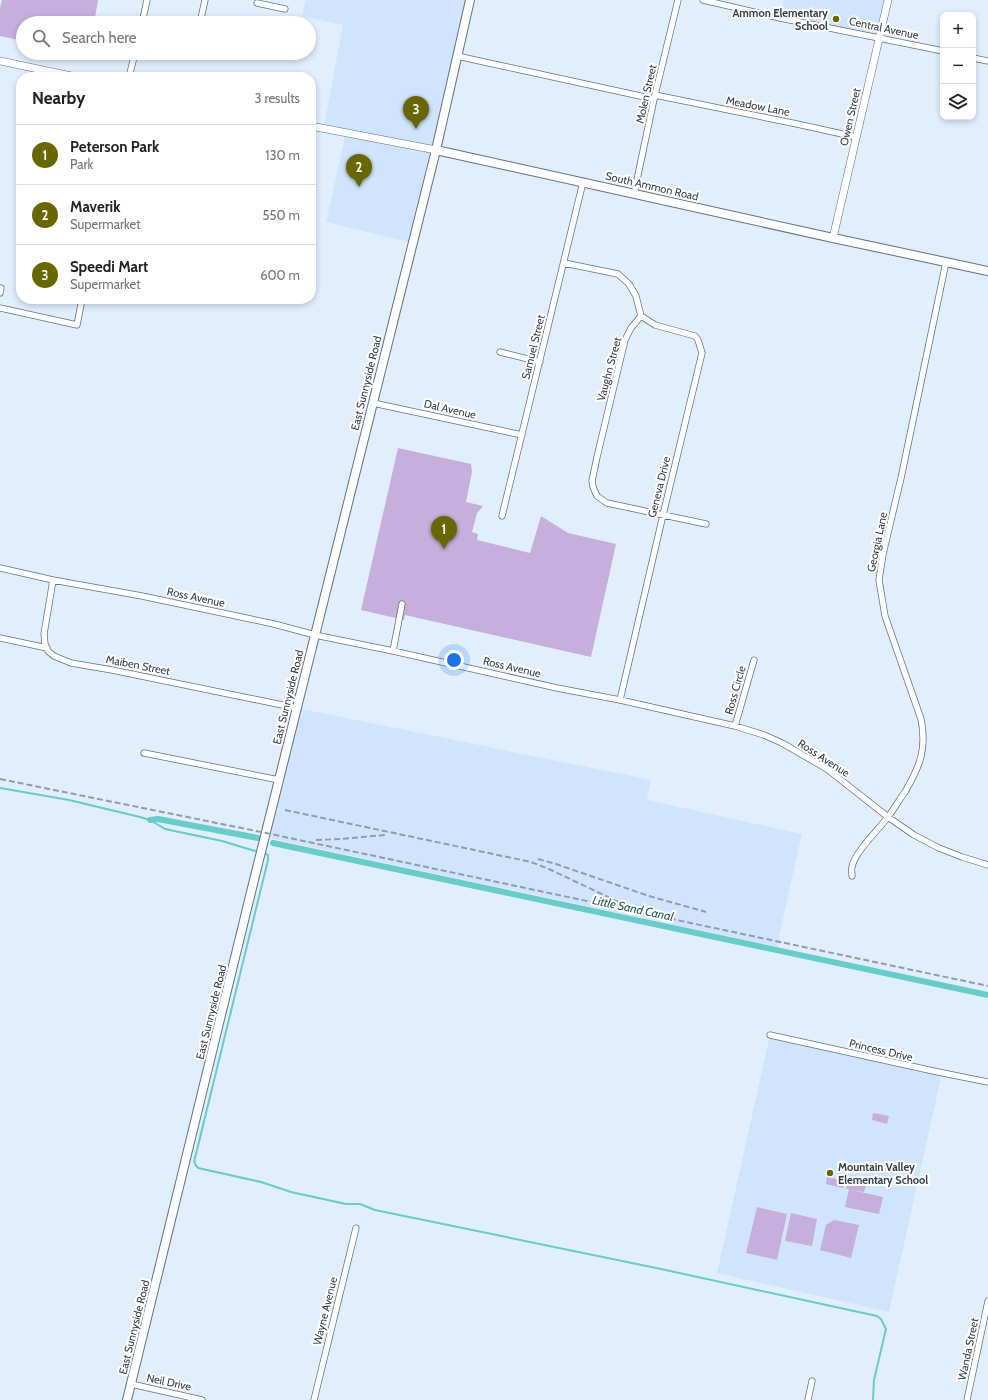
<!DOCTYPE html>
<html lang="en">
<head>
<meta charset="utf-8">
<style>
	:root { --surface:#fff; --page:#f6f6f6; --text:#222; --muted:#767676; --line:#e0e0e0; --accent:#686700 }
	body { margin:0; font-family:Cabin,sans-serif; background:var(--page); color:var(--text) }
	.controls { position:absolute; right:12px; top:12px; display:grid; overflow:hidden; border-radius:8px; box-shadow:0 2px 6px #0003 }
	.controls button { width:36px; height:36px; display:grid; place-items:center; padding:0; border:0; border-bottom:1px solid var(--line); background:var(--surface); color:var(--text); font:20px sans-serif }
	.you { position:absolute; left:454px; top:660px; width:14px; height:14px; margin:-10px; border:3px solid #fff; border-radius:50%; background:#1a73e8; box-shadow:0 0 0 6px #1a73e833 }
	.badge { display:grid; place-items:center; width:26px; height:26px; border-radius:50%; background:var(--accent); color:#fff; font-size:13px; font-weight:700 }
	.pin { position:absolute; translate:-50% -33px; filter:drop-shadow(0 1px 2px #0008) }
	.pin::after { content:''; position:absolute; top:21px; width:14px; height:12px; background:inherit; clip-path:polygon(0 0,100% 0,50% 100%) }
	.list { margin:0; padding:0; list-style:none }
	h2 { display:flex; justify-content:space-between; align-items:center; height:52px; margin:0; padding:0 16px; font-size:17px }
	h2 small { font-size:13px; font-weight:400; color:var(--muted) }
	.list li { display:grid; grid-template-columns:26px 1fr auto; gap:12px; align-items:center; box-sizing:border-box; height:60px; padding:0 16px; border-top:1px solid var(--line) }
	.list b { display:block; font-size:15px; white-space:nowrap }
	.list p { margin:0; font-size:13px; white-space:nowrap; color:var(--muted) }
	.list em { font-size:13px; font-style:normal; color:var(--muted) }
	.icon { flex:none; width:22px; height:22px; fill:none; stroke:currentColor; stroke-width:2; stroke-linecap:round; stroke-linejoin:round }
	.map { position:relative; flex:none; width:988px; height:1400px; overflow:hidden }
	.search { position:absolute; background:var(--surface); box-shadow:0 2px 6px #0003; left:16px; top:16px; width:300px; height:44px; display:flex; align-items:center; gap:10px; box-sizing:border-box; padding:0 14px; border-radius:22px; color:var(--muted); font-size:15px }
	.panel { position:absolute; background:var(--surface); box-shadow:0 2px 6px #0003; left:16px; top:72px; width:300px; height:232px; border-radius:16px }
	.map>svg:first-child { display:block }
</style>
</head>
<body>
<div class="map">
<svg width="988" height="1400" viewBox="0 0 988 1400">
	<rect width="100%" height="100%" fill="#e1eefd"/>
	<path fill="#d0e5fd" d="M306,0H470L413,243L326,222L346,133L324,125L343,25L302,16Z
		M784,0H888L880,38L780,18Z
		M297,708L651,780L647,800L802,834L779,936L778,947L265,837Z
		M770,1035L942,1073L889,1312L717,1273Z"/>
	<path fill="#c6afdb" d="M2,0H98L94,23H23V41L0,36V8Z
		M398,448L471,464L472,472L466,502L483,506L477,513L472,532L478,534L477,540L530,553L541,516L568,533L616,544L591,657L405,615L404,620L361,610Z
		M873,1113L889,1116L887,1124L872,1120Z
		M827,1177L845,1181L843,1188L826,1184Z
		M848,1182L866,1185L864,1192L851,1190L883,1197L879,1214L845,1207L849,1189H846Z
		M757,1207L787,1214L777,1260L746,1253Z
		M791,1213L817,1219L812,1246L785,1241Z
		M834,1220L859,1225L851,1258L820,1250L826,1225Z"/>
	<g fill="none" stroke-linecap="round" stroke-linejoin="round">
		<path stroke="#67ccca" stroke-width="2" d="M0,788L69,800L140,817L150,820L165,829L222,841L255,851
			M266,854L268,855V860L196,1154C194,1160 193,1163 198,1168L261,1182L291,1192L346,1204H360L375,1210L661,1269L877,1316L881,1319L886,1329L874,1380L873,1400"/>
		<path stroke="#67ccca" stroke-width="6" d="M150,820L158,819L258,838
			M273,843L988,995"/>
		<g stroke="#5f7287" stroke-width="7">
			<path id="minor" d="M703,0L780,18L943,51
				M257,3L285,9
				M142,23L147,0
				M200,23L205,0
				M196,53L207,56
				M457,56L654,99
				M973,58L988,61
				M129,77L135,53
				M655,95L797,124L856,137
				M634,194L654,99L678,0
				M564,263L618,274L629,284L636,296L641,316L631,328L625,340L597,457L592,481L593,487L597,496L607,503L706,524
				M0,293L1,288
				M0,308L77,325L82,299
				M500,352L540,362
				M373,403L522,435
				M502,516L583,182
				M0,568L53,580L142,596L274,624L315,635L393,651L557,688L620,700L735,726L764,735L782,743L827,769L888,817L914,835L939,848L962,857L988,865
				M53,580L44,634L45,644L48,651L54,656L71,663L112,670L297,708
				M0,638L47,648
				M393,651L402,604
				M620,700L663,515L702,353L698,340L695,336L655,325L641,316
				M735,726L754,660
				M144,753L279,780
				M852,876C852,873 851,869 852,867C854,853 879,829 888,817C894,809 899,800 905,792C920,766 927,749 921,719L885,616L879,580L883,554L901,478L946,262
				M770,1035L938,1072L988,1082
				M131,1384L202,1400
				M314,1400L356,1228
				M808,1400L812,1381
				M967,1400L988,1301"/>
		</g>
		<g stroke="#5f7287" stroke-width="8">
			<path id="tertiary" d="M0,61L76,77
				M311,126L436,150
				M833,238L888,0"/>
		</g>
		<g stroke="#5f7287" stroke-width="10">
			<path id="secondary" d="M436,150L833,238L988,271
				M127,1400L252,888L436,150L470,0"/>
		</g>
		<use href="#minor" stroke="#fff" stroke-width="5.5"/>
		<use href="#tertiary" stroke="#fff" stroke-width="7"/>
		<use href="#secondary" stroke="#fff" stroke-width="8"/>
		<path stroke="#929da9" stroke-width="2" stroke-dasharray="6 3" stroke-linecap="butt" d="M0,779L266,833L988,986
			M285,810L531,862L549,869L627,906
			M316,840L340,839L385,835
			M538,859L556,864L649,896L706,912"/>
	</g>
	<g fill="#686700" stroke="#fff" stroke-width="1.5">
		<circle cx="836" cy="19" r="4"/>
		<circle cx="830" cy="1173" r="4"/>
	</g>
	<g text-anchor="middle" dominant-baseline="central" stroke-width="4" stroke-linejoin="round" paint-order="stroke">
		<g font-size="11" font-weight="bold" fill="#353e47" stroke="#fff" text-anchor="end">
			<text x="828" y="13">Ammon Elementary<tspan x="828" dy="13">School</tspan></text>
			<text x="838" y="1167" text-anchor="start">Mountain Valley<tspan x="838" dy="13">Elementary School</tspan></text>
		</g>
		<g font-size="11" fill="#353e47" stroke="#fff">
			<text transform="translate(884 28) rotate(12)">Central Avenue</text>
			<text transform="translate(646 94) rotate(-77)">Molen Street</text>
			<text transform="translate(758 106) rotate(11)">Meadow Lane</text>
			<text transform="translate(850 117) rotate(-77)">Owen Street</text>
			<text transform="translate(652 186) rotate(13)">South Ammon Road</text>
			<text transform="translate(533 347) rotate(-76)">Samuel Street</text>
			<text transform="translate(609 369) rotate(-75)">Vaughn Street</text>
			<text transform="translate(366 383) rotate(-76)">East Sunnyside Road</text>
			<text transform="translate(450 409) rotate(13)">Dal Avenue</text>
			<text transform="translate(659 487) rotate(-76)">Geneva Drive</text>
			<text transform="translate(877 542) rotate(-78)">Georgia Lane</text>
			<text transform="translate(196 597) rotate(12)">Ross Avenue</text>
			<text transform="translate(138 665) rotate(11)">Maiben Street</text>
			<text transform="translate(512 667) rotate(13)">Ross Avenue</text>
			<text transform="translate(735 690) rotate(-74)">Ross Circle</text>
			<text transform="translate(288 697) rotate(-76)">East Sunnyside Road</text>
			<text transform="translate(824 758) rotate(33)">Ross Avenue</text>
			<text transform="translate(211 1012) rotate(-76)">East Sunnyside Road</text>
			<text transform="translate(881 1050) rotate(13)">Princess Drive</text>
			<text transform="translate(325 1311) rotate(-76)">Wayne Avenue</text>
			<text transform="translate(134 1327) rotate(-76)">East Sunnyside Road</text>
			<text transform="translate(968 1349) rotate(-78)">Wanda Street</text>
			<text transform="translate(169 1382) rotate(12)">Neil Drive</text>
		</g>
		<g font-size="12" font-style="italic" fill="#2a5757" stroke="#fff">
			<text transform="translate(633 908) rotate(12)">Little Sand Canal</text>
		</g>
	</g>
</svg>
<div class="controls">
<button>+</button>
<button>−</button>
<button><svg class="icon" aria-label="layers" viewBox="0 0 24 24"><path d="M12 4l9 5-9 5-9-5zM3 14l9 5 9-5"/></svg></button>
</div>
<div class="you"></div>
<div class="pin badge" style="left:444px;top:549px">1</div>
<div class="pin badge" style="left:359px;top:187px">2</div>
<div class="pin badge" style="left:416px;top:129px">3</div>
<div class="search"><svg class="icon" aria-label="search" viewBox="0 0 24 24"><circle cx="10" cy="10" r="6"/><path d="M15 15l6 6"/></svg>Search here</div>
<section class="panel">
<h2>Nearby<small>3 results</small></h2>
<ul class="list">
<li><span class="badge">1</span><div><b>Peterson Park</b><p>Park</p></div><em>130 m</em></li>
<li><span class="badge">2</span><div><b>Maverik</b><p>Supermarket</p></div><em>550 m</em></li>
<li><span class="badge">3</span><div><b>Speedi Mart</b><p>Supermarket</p></div><em>600 m</em></li>
</ul>
</section>
</div>
</body>
</html>
